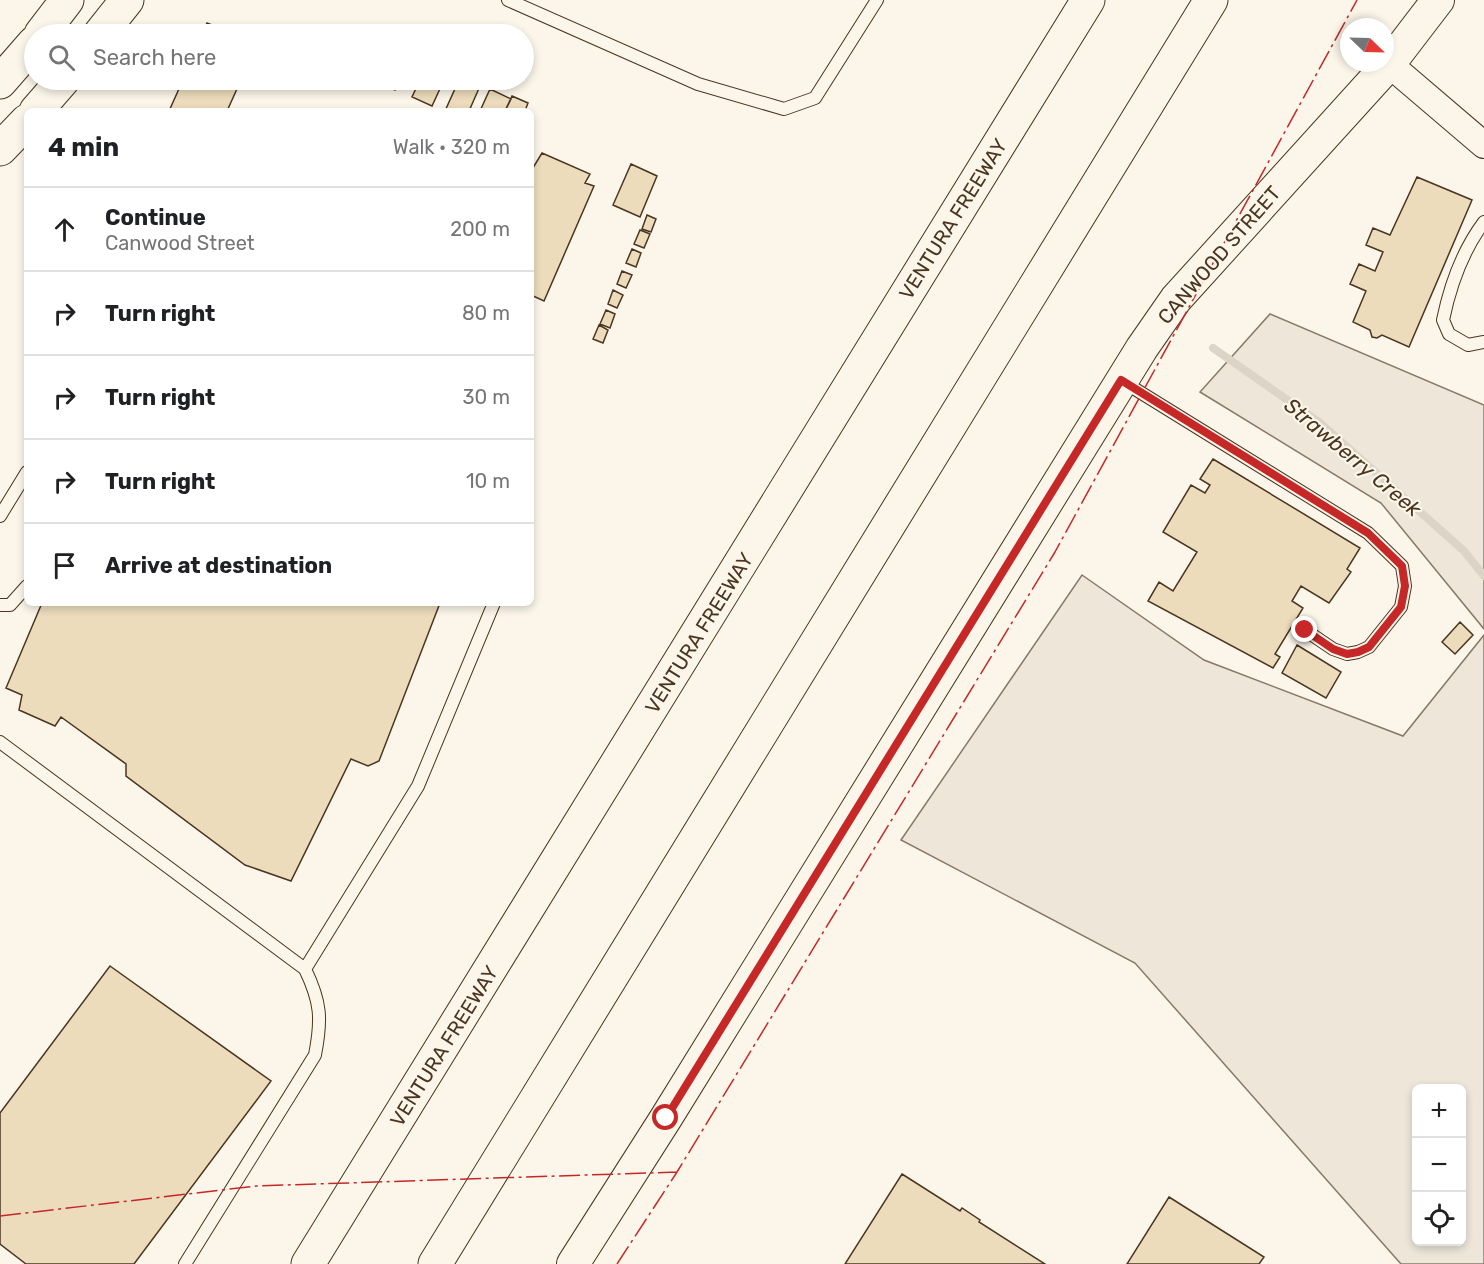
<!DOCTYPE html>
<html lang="en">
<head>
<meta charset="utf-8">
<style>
	:root { --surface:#fff; --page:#f2f2f2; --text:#202124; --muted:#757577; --line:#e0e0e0 }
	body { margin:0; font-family:Rubik,sans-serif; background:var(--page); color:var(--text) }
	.controls { position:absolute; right:18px; bottom:18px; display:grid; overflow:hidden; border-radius:9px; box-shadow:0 3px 9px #0003 }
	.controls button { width:54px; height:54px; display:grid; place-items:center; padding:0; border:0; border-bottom:2px solid var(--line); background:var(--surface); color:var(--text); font:30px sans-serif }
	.compass { position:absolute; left:1340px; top:18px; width:54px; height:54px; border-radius:50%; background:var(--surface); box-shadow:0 3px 9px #0003; rotate:113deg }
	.stop { position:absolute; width:18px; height:18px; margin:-14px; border:4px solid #c62828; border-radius:50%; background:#fff }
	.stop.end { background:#c62828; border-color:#fff; box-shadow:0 2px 6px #0008 }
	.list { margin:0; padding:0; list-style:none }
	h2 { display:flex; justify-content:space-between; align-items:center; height:78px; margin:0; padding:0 24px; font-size:26px }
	h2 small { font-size:20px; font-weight:400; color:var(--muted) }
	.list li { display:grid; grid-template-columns:39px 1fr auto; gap:18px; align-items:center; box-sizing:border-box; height:84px; padding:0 24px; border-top:2px solid var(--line) }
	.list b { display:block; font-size:22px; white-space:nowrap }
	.list p { margin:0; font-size:20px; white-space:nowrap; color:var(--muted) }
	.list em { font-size:20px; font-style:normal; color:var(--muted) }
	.icon { flex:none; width:33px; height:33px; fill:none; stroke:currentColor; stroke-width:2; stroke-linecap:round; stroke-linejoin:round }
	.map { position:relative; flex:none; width:1484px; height:1264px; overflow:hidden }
	.search { position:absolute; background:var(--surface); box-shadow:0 3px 9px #0003; left:24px; top:24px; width:510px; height:66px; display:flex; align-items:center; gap:15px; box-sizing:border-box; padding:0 21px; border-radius:33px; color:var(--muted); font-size:22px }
	.panel { position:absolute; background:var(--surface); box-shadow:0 3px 9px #0003; left:24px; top:108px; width:510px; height:498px; border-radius:9px }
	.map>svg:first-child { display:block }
</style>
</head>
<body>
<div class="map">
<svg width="1484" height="1264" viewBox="0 0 1484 1264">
	<rect width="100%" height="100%" fill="#fbf6e9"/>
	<path fill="#ede6d9" stroke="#887966" stroke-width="1.5" fill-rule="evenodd" d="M1270,314L1484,405V629L1381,503L1200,392Z
		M1082,575L1204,660L1403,736L1484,635V1264H1401L1135,963L901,840ZM1416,1088H1462V1242H1416Z"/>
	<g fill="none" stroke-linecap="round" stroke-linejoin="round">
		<path stroke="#dcd4c6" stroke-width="8" d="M1213,348L1319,422L1464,551L1484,576"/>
	</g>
	<path fill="#ecdcbc" stroke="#4a3520" stroke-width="1.5" d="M207,23L234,34H202Z
		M183,80H241L227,111H169Z
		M378,80H400L395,90L377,82Z
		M420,80H444L432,106L412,97Z
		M459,80L480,86L469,111H445Z
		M490,89L511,99L505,111H480Z
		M512,96L528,103L525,111H505Z
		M542,153L590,174L585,183L594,186L544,301L531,295V171Z
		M631,164L657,176L640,217L613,205Z
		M1417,177L1472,200L1409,347L1382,335L1377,338L1372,337L1370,330L1353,322L1366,291L1350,284L1359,264L1375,271L1383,252L1366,245L1373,228L1390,235Z
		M647,215L656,219L651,232L642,229Z
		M640,230L650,234L644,248L634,244Z
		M632,249L641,253L636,267L626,263Z
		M622,271L632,275L626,288L617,284Z
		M613,290L623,295L617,308L608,304Z
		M606,310L615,314L610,328L600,324Z
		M599,325L608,330L603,343L593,339Z
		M1213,459L1360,548L1347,569L1351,572L1329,603L1301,586L1292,601L1303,608L1275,654L1280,657L1273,668L1148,601L1159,582L1173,591L1197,552L1163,532L1191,485L1205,493L1210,485L1200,479Z
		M42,603H440L379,761L368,766L351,759L291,881L245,865L126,776V764L61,717L55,726L19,710L22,695L6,688Z
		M1460,622L1473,635L1455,654L1442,642Z
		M1297,645L1341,672L1326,698L1282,673Z
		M110,966L271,1081L134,1264H26L0,1244V1113Z
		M902,1174L960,1211L962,1208L980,1220L979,1222L1045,1264H845Z
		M1169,1197L1264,1257L1259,1264H1127Z"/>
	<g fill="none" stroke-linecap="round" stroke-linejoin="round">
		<g stroke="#4a3520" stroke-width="14">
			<path id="service" d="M508,0L698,84L784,109L815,98L877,0
				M1484,222C1463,250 1450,286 1443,320L1449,334L1468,345L1484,342
				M1122,381L1368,533L1402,566L1405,586L1401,607L1369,647L1358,652L1347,654L1333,649L1305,630
				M0,516L27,472
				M0,605H10L27,586
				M0,742L305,969L418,786L494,603
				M185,1264L315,1055C322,1019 321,1002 305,969"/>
		</g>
		<g stroke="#4a3520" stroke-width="28">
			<path id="minor" d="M1389,64L1484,145"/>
		</g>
		<g stroke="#4a3520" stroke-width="34">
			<path id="tertiary" d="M573,1264L666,1118L1142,348L1176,299L1389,64L1438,0"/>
		</g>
		<g stroke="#4a3520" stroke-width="35">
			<path id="secondary" d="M41,34L67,0
				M100,34L127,0
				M0,82L34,43
				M36,111L63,80
				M0,149L27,121"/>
		</g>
		<g stroke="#4a3520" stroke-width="35">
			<path id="motorway" d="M308,1264L1088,0
				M435,1264L1211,0"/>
		</g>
		<use href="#service" stroke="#fbf6e9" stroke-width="12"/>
		<use href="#minor" stroke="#fbf6e9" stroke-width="26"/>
		<use href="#tertiary" stroke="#fbf6e9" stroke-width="32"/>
		<use href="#secondary" stroke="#fbf6e9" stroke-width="33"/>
		<use href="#motorway" stroke="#fbf6e9" stroke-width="33"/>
		<path stroke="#c62828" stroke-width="1.5" stroke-dasharray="21 4.5 3 4.5" stroke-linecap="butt" d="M0,1216L256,1186L677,1172
			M617,1264L677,1172L1055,552L1357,0"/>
	</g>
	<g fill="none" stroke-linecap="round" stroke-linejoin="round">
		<path stroke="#c62828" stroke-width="8" d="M666,1118L1121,380L1368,533L1402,566L1405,586L1401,607L1369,647L1358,652L1347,654L1333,649L1305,630"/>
	</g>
	<g text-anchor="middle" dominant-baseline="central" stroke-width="4.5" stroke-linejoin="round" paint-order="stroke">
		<g font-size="20" fill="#4a3520" stroke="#fbf6e9">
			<text transform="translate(953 219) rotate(-58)">VENTURA FREEWAY</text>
			<text transform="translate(1219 255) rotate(-49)">CANWOOD STREET</text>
			<text transform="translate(699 633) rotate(-58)">VENTURA FREEWAY</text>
			<text transform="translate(444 1046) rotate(-58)">VENTURA FREEWAY</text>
		</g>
		<g font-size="21" font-style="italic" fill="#4a3520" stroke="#fbf6e9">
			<text transform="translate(1353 457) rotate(40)">Strawberry Creek</text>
		</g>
	</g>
</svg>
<div class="controls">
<button>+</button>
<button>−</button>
<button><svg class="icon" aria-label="locate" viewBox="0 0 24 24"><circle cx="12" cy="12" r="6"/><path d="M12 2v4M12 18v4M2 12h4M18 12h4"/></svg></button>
</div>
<svg class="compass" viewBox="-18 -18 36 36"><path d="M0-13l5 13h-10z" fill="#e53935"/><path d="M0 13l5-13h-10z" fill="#757577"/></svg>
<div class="stop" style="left:666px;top:1118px"></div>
<div class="stop end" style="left:1305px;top:630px"></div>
<div class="search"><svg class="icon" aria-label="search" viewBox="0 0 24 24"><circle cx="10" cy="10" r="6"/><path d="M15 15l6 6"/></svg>Search here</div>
<section class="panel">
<h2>4 min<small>Walk · 320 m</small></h2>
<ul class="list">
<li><svg class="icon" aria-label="ahead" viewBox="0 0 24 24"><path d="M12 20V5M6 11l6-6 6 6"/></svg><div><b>Continue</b><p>Canwood Street</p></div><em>200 m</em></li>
<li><svg class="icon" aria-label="right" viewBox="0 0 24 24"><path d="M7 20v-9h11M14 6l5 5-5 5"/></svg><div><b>Turn right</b></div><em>80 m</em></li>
<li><svg class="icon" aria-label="right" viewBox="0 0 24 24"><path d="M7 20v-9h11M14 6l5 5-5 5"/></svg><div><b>Turn right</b></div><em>30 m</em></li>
<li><svg class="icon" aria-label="right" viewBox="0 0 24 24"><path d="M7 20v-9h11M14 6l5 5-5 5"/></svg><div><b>Turn right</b></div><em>10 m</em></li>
<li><svg class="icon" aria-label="arrive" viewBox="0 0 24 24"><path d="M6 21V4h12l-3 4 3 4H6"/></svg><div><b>Arrive at destination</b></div></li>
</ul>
</section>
</div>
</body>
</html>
